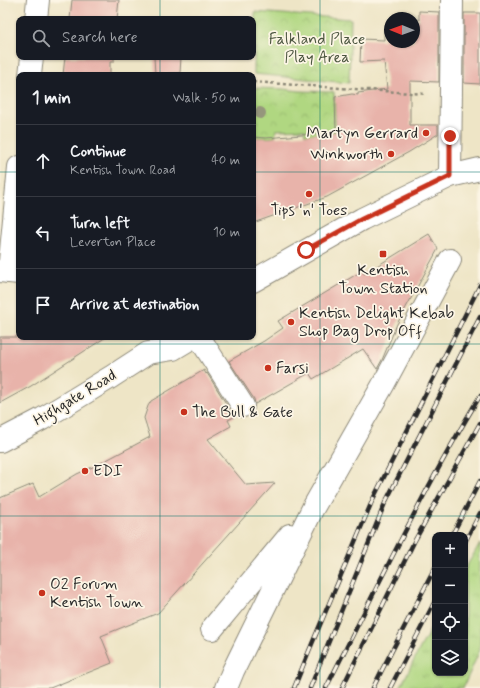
<!DOCTYPE html>
<html lang="en">
<head>
<meta charset="utf-8">
<style>
	:root { --surface:#171b24; --page:#20242c; --text:#f1f3f6; --muted:#9ea1a6; --line:#363941 }
	body { margin:0; font-family:Mynerve,sans-serif; background:var(--page); color:var(--text) }
	.controls { position:absolute; right:12px; bottom:12px; display:grid; overflow:hidden; border-radius:8px; box-shadow:0 1px 3px #0004 }
	.controls button { width:36px; height:36px; display:grid; place-items:center; padding:0; border:0; border-bottom:1px solid var(--line); background:var(--surface); color:var(--text); font:20px sans-serif }
	.compass { position:absolute; left:384px; top:12px; width:36px; height:36px; border-radius:50%; background:var(--surface); box-shadow:0 1px 3px #0004; rotate:271deg }
	.stop { position:absolute; width:12px; height:12px; margin:-9px; border:3px solid #c8321e; border-radius:50%; background:#fff }
	.stop.end { background:#c8321e; border-color:#fff; box-shadow:0 1px 4px #0008 }
	.list { margin:0; padding:0; list-style:none }
	h2 { display:flex; justify-content:space-between; align-items:center; height:52px; margin:0; padding:0 16px; font-size:17px }
	h2 small { font-size:13px; font-weight:400; color:var(--muted) }
	.list li { display:grid; grid-template-columns:26px 1fr auto; gap:12px; align-items:center; box-sizing:border-box; height:72px; padding:0 16px; border-top:1px solid var(--line) }
	.list b { display:block; font-size:15px; white-space:nowrap }
	.list p { margin:0; font-size:13px; white-space:nowrap; color:var(--muted) }
	.list em { font-size:13px; font-style:normal; color:var(--muted) }
	.icon { flex:none; width:22px; height:22px; fill:none; stroke:currentColor; stroke-width:2; stroke-linecap:round; stroke-linejoin:round }
	.map { position:relative; flex:none; width:480px; height:688px; overflow:hidden }
	.search { position:absolute; background:var(--surface); box-shadow:0 1px 3px #0004; left:16px; top:16px; width:240px; height:44px; display:flex; align-items:center; gap:10px; box-sizing:border-box; padding:0 14px; border-radius:8px; color:var(--muted); font-size:15px }
	.panel { position:absolute; background:var(--surface); box-shadow:0 1px 3px #0004; left:16px; top:72px; width:240px; height:268px; border-radius:8px }
	.map>svg:first-child { display:block }
</style>
</head>
<body>
<div class="map">
<svg width="480" height="688" viewBox="0 0 480 688">
	<defs>
		<pattern id="grass-tufts" width="24" height="20" patternUnits="userSpaceOnUse"><rect width="24" height="20" fill="#b0d781"/><path d="M3 7l-1-3M5 7V3M7 7l1-3M15 17l-1-3M17 17v-4M19 17l1-3" fill="none" stroke="#98b970"/></pattern>
		<pattern id="park-crowns" width="20" height="18" patternUnits="userSpaceOnUse"><rect width="20" height="18" fill="#b0d781"/><path d="M2 6a3 3 0 1 1 6 0M12 15a3 3 0 1 1 6 0" fill="none" stroke="#98b970"/></pattern>
	</defs>
	<rect width="100%" height="100%" fill="#fcf5e5"/>
	<filter id="ink" filterUnits="userSpaceOnUse"><feTurbulence type="fractalNoise" baseFrequency=".025" numOctaves="2"/><feDisplacementMap in="SourceGraphic" scale="8" xChannelSelector="R" yChannelSelector="G"/><feConvolveMatrix kernelMatrix="1 2 1 2 8 2 1 2 1" color-interpolation-filters="sRGB"/></filter>
	<filter id="wash" filterUnits="userSpaceOnUse"><feTurbulence type="fractalNoise" baseFrequency=".012" numOctaves="4" result="noise"/><feDisplacementMap in="SourceGraphic" scale="16" xChannelSelector="R" yChannelSelector="G"/><feGaussianBlur stdDeviation="0.9" result="paint"/><feColorMatrix in="noise" values="0 0 0 0 0 0 0 0 0 0 0 0 0 0 0 0 0 1.4 0 .05"/><feComposite in="paint" operator="in"/></filter>
	<g filter="url(#wash)">
		<rect width="100%" height="100%" fill="#eee5c6"/>
		<path fill="url(#grass-tufts)" stroke="#6e8156" d="M480,543V650L463,688H400L421,646L435,622V673H465V569Z"/>
		<path fill="url(#park-crowns)" stroke="#6e8156" d="M255,12L351,19L349,83L254,74Z
			M253,88L283,89L300,91L334,92L336,132L305,135L304,129L276,130L275,137L266,138L253,137Z"/>
		<g id="blocks">
			<path fill="#e8b3aa" d="M72,0H119L117,19H70Z
				M419,11L439,12V82L410,81V125H438V134L409,152L327,197L253,223V137L266,138L336,132L335,97L352,94L358,95V93L387,89L384,61L360,62L361,39L384,40V29H390V42H414V20H419Z
				M464,13H480V84L464,83Z
				M65,57H114V62H110V75H63Z
				M154,57H181L180,73L155,74Z
				M429,234L438,249L397,324L382,360L377,369L363,349L313,379L309,373L255,404L254,399L229,361L264,341L283,328L278,321L362,271L364,274Z
				M0,337H106L31,386L0,403Z
				M204,370L206,374L207,373L232,413L236,416L228,420L231,426L208,439L246,485L275,483L158,613L101,636L112,663L50,688H0V498L33,484L39,497L77,474L97,465L150,437L144,418L148,406L151,401Z"/>
		</g>
	</g>
	<g filter="url(#ink)">
		<use href="#blocks" fill-opacity="0" stroke="#8c8878" stroke-width="1"/>
		<g fill="none" stroke-linecap="round" stroke-linejoin="round">
			<g stroke="#8c8878" stroke-width="24">
				<path id="minor" d="M36,19L38,0
					M30,75L32,57
					M450,176L452,0
					M9,272L19,167
					M199,337L243,406
					M212,629L290,535
					M226,688L233,671L313,508L383,385L450,260"/>
			</g>
			<g stroke="#8c8878" stroke-width="24">
				<path id="major" d="M0,271L19,273
					M253,281L362,219L450,176L480,169
					M0,441L42,419L111,377L148,353L173,349L193,337"/>
			</g>
			<path stroke="#8c8878" stroke-width="2.5" stroke-dasharray="3 3" stroke-linecap="butt" d="M253,82L426,94"/>
			<use href="#minor" stroke="#fff" stroke-width="22"/>
			<use href="#major" stroke="#fff" stroke-width="22"/>
			<g stroke="#2b2b2b" stroke-width="4.5">
				<path id="rail" d="M452,535L480,481
					M465,542L480,513
					M294,688L309,651L373,499L480,285
					M310,688L385,503L480,317
					M326,688C376,590 423,490 480,396
					M342,688L414,542L480,423
					M373,688L383,668L435,568
					M390,688L435,601"/>
			</g>
			<use href="#rail" stroke="#fcf5e5" stroke-width="3" stroke-dasharray="9" stroke-linecap="butt"/>
		</g>
		<circle fill="#95967c" cx="260" cy="113" r="6"/>
	</g>
	<g fill="none" stroke-linecap="round" stroke-linejoin="round" filter="url(#ink)">
		<path stroke="#c8321e" stroke-width="5" d="M306,250L362,219L450,176V136"/>
	</g>
	<path fill="none" stroke="#0f766e" stroke-width="1" stroke-opacity="0.55" d="M160,0V19M320,0V688M160,57V75M0,172H19M253,172H480M160,337V688M0,344H480M0,516H480"/>
	<g fill="#c8321e" stroke="#fcf5e5" stroke-width="1.5">
		<circle cx="426" cy="133" r="4"/>
		<circle cx="391" cy="154" r="4"/>
		<circle cx="309" cy="194" r="4"/>
		<rect x="379" y="250" width="8" height="8" rx="2"/>
		<circle cx="291" cy="322" r="4"/>
		<circle cx="268" cy="368" r="4"/>
		<circle cx="184" cy="412" r="4"/>
		<circle cx="85" cy="471" r="4"/>
		<circle cx="42" cy="593" r="4"/>
	</g>
	<g text-anchor="middle" dominant-baseline="central" stroke-width="3.5" stroke-linejoin="round" paint-order="stroke">
		<g font-size="16" fill="#4c5640" stroke="#fcf5e5">
			<text x="317" y="39">Falkland Place<tspan x="317" dy="18">Play Area</tspan></text>
		</g>
		<g font-size="16" fill="#2b2b2b" stroke="#fcf5e5" text-anchor="start">
			<text x="418" y="133" text-anchor="end">Martyn Gerrard</text>
			<text x="383" y="154" text-anchor="end">Winkworth</text>
			<text x="309" y="210" text-anchor="middle">Tips 'n' Toes</text>
			<text x="383" y="270" text-anchor="middle">Kentish<tspan x="383" dy="18">Town Station</tspan></text>
			<text x="299" y="313">Kentish Delight Kebab<tspan x="299" dy="18">Shop Bag Drop Off</tspan></text>
			<text x="276" y="368">Farsi</text>
			<text x="192" y="412">The Bull &amp; Gate</text>
			<text x="93" y="471">EDI</text>
			<text x="50" y="584">O2 Forum<tspan x="50" dy="18">Kentish Town</tspan></text>
		</g>
		<g font-size="16" fill="#2b2b2b" stroke="#fcf5e5">
			<text transform="translate(75 398) rotate(-31)">Highgate Road</text>
		</g>
	</g>
</svg>
<div class="controls">
<button>+</button>
<button>−</button>
<button><svg class="icon" aria-label="locate" viewBox="0 0 24 24"><circle cx="12" cy="12" r="6"/><path d="M12 2v4M12 18v4M2 12h4M18 12h4"/></svg></button>
<button><svg class="icon" aria-label="layers" viewBox="0 0 24 24"><path d="M12 4l9 5-9 5-9-5zM3 14l9 5 9-5"/></svg></button>
</div>
<svg class="compass" viewBox="-18 -18 36 36"><path d="M0-13l5 13h-10z" fill="#e53935"/><path d="M0 13l5-13h-10z" fill="#9ea1a6"/></svg>
<div class="stop" style="left:306px;top:250px"></div>
<div class="stop end" style="left:450px;top:136px"></div>
<div class="search"><svg class="icon" aria-label="search" viewBox="0 0 24 24"><circle cx="10" cy="10" r="6"/><path d="M15 15l6 6"/></svg>Search here</div>
<section class="panel">
<h2>1 min<small>Walk · 50 m</small></h2>
<ul class="list">
<li><svg class="icon" aria-label="ahead" viewBox="0 0 24 24"><path d="M12 20V5M6 11l6-6 6 6"/></svg><div><b>Continue</b><p>Kentish Town Road</p></div><em>40 m</em></li>
<li><svg class="icon" aria-label="left" viewBox="0 0 24 24"><path d="M17 20v-9H6M10 6l-5 5 5 5"/></svg><div><b>Turn left</b><p>Leverton Place</p></div><em>10 m</em></li>
<li><svg class="icon" aria-label="arrive" viewBox="0 0 24 24"><path d="M6 21V4h12l-3 4 3 4H6"/></svg><div><b>Arrive at destination</b></div></li>
</ul>
</section>
</div>
</body>
</html>
